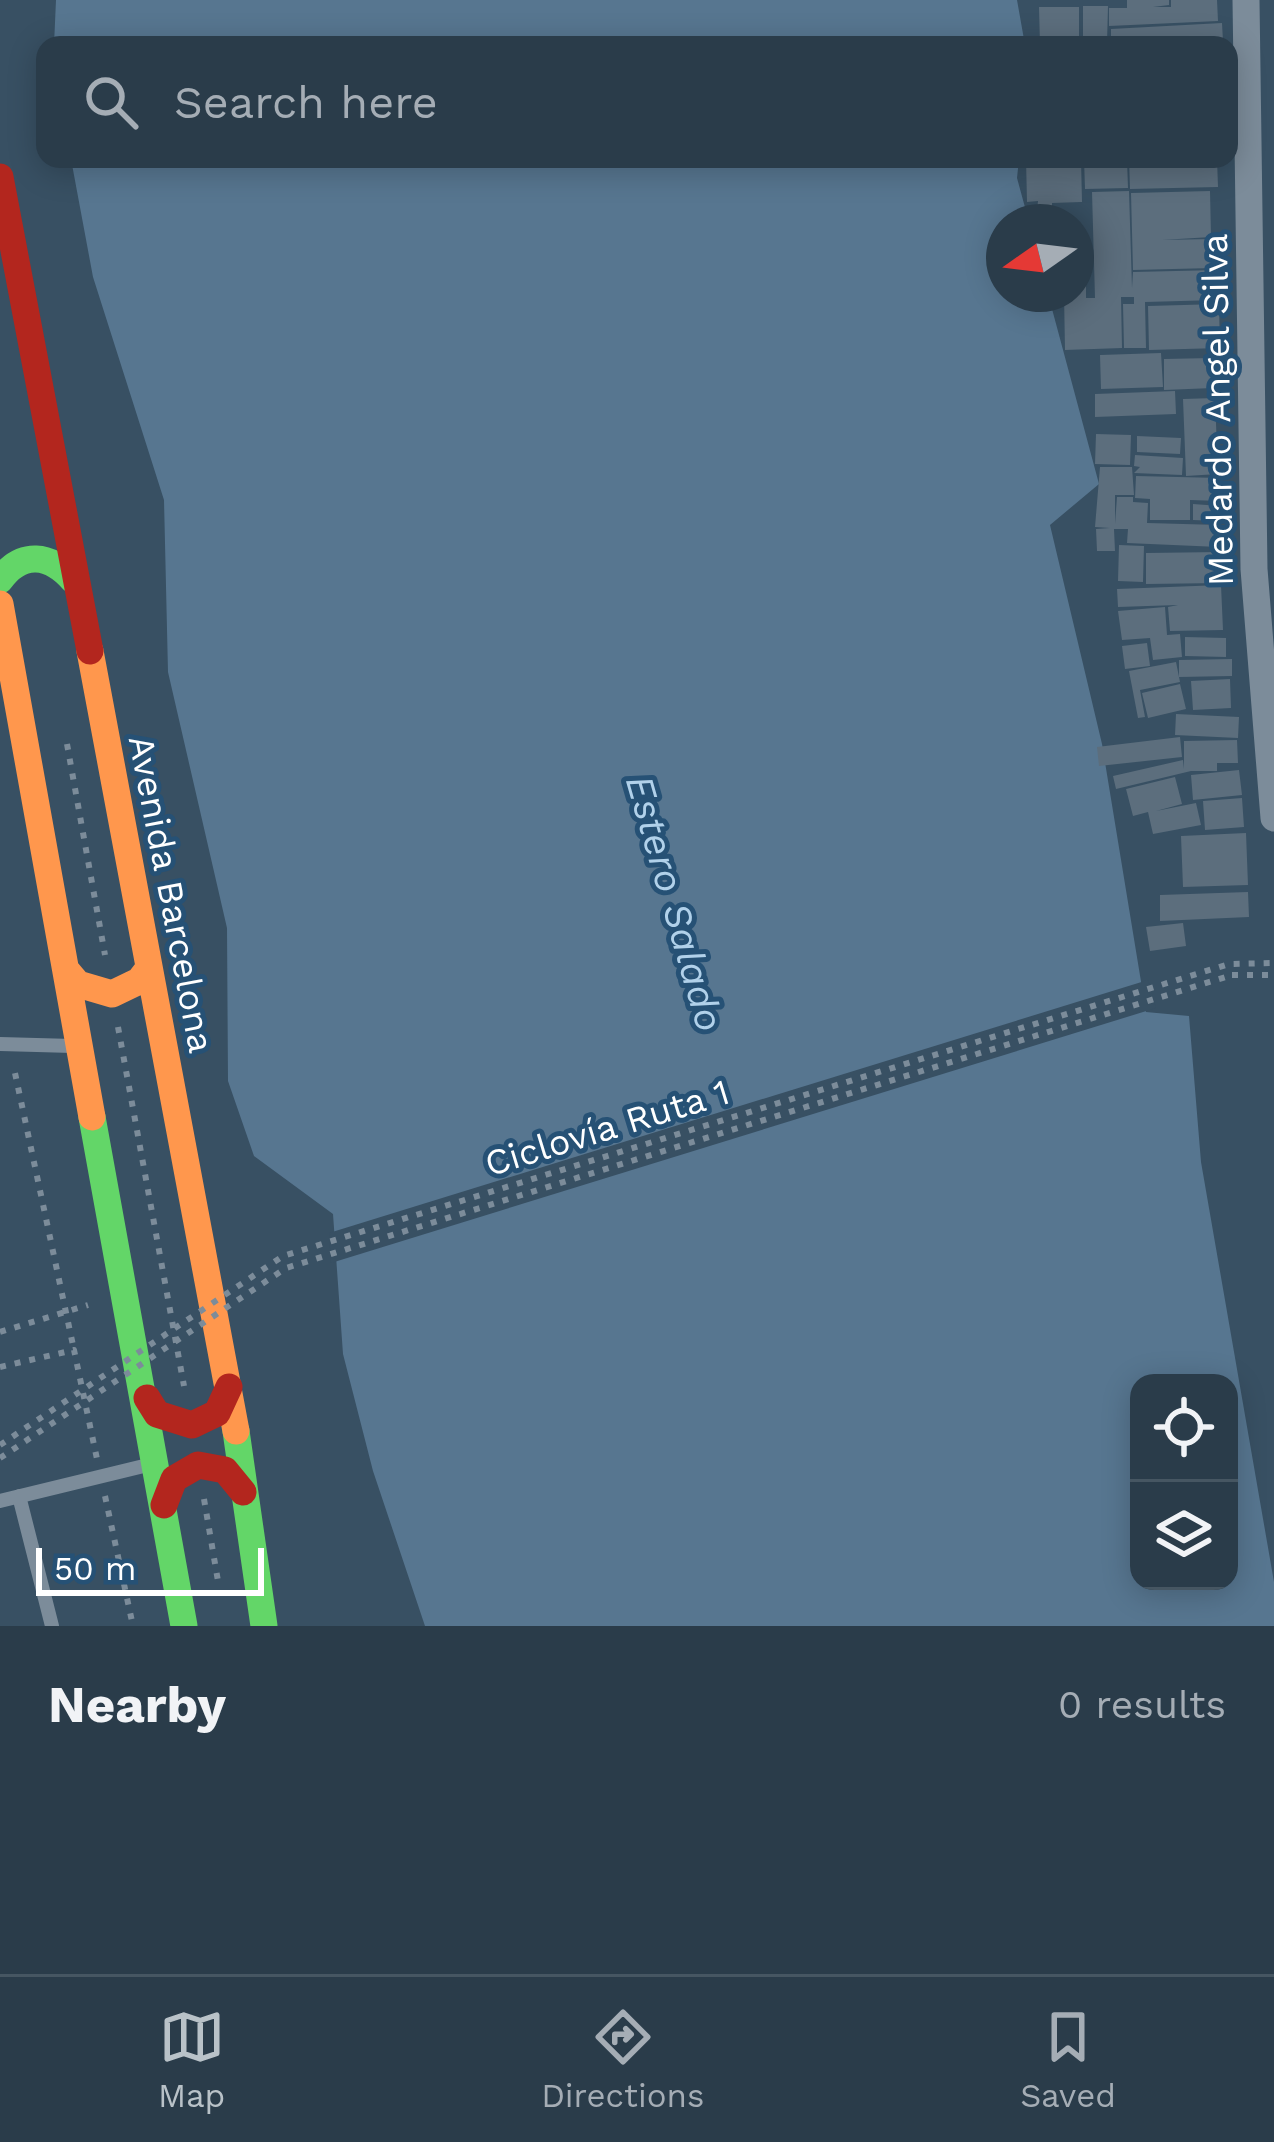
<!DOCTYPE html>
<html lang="en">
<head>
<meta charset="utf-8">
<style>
	:root { --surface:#2a3c4a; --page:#364754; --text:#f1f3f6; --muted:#a5adb5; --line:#465662; --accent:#b9c2c8 }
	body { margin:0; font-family:"Work Sans",sans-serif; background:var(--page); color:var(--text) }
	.controls { position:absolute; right:36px; bottom:36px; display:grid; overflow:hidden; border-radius:24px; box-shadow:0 6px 30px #0003 }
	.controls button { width:108px; height:108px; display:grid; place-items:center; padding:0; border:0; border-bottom:3px solid var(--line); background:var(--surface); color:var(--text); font:60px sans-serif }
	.compass { position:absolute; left:986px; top:204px; width:108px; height:108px; border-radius:50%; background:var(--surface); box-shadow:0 6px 30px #0003; rotate:256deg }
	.scale { position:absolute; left:36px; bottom:30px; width:228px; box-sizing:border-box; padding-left:12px; border:6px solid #fff; border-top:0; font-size:33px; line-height:42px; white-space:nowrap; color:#fff; -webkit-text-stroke:9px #265175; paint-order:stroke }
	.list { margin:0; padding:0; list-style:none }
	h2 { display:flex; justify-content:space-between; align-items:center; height:156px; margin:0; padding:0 48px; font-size:51px }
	h2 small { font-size:39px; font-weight:400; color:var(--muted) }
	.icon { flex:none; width:66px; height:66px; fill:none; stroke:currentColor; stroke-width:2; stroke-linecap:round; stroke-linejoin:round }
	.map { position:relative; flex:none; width:1274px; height:1626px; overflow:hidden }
	.search { position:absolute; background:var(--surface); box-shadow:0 6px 30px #0003; left:36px; right:36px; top:36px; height:132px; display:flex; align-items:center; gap:30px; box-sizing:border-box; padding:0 42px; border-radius:24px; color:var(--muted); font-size:45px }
	.sheet { height:348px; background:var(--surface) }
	nav { display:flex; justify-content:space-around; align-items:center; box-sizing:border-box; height:168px; border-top:3px solid var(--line); background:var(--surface); font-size:33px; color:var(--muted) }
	nav a { display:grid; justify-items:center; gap:6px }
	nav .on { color:var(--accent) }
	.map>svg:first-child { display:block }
</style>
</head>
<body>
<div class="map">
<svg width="1274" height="1626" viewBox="0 0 1274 1626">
	<rect width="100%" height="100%" fill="#385063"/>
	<path fill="#577690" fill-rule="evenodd" d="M56,0H1017L1025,45H54Z
		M71,159H1019L1017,178L1029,222H1004V294H1048L1099,484L1050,525L1102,744L1146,1012L1189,1016L1201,1162L1274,1582V1626H425L373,1471L343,1354L333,1214L254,1156L228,1081L227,928L168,672L164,500L93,277ZM1139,1383H1229V1581H1139Z"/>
	<path fill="#385063" d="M1148,980L1156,1008L331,1263L329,1233Z"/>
	<path fill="#5c6e7d" d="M1127,0H1169V5L1153,7H1171V0H1217L1218,21L1109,26V8H1127Z
		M1083,6H1108L1107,43H1083Z
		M1039,7H1079V45H1040Z
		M1222,23L1223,41L1111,44V29Z
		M1026,159H1081L1082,202L1052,203V211H1037L1038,201L1027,202Z
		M1084,159H1127L1128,188L1085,189Z
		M1129,159H1217L1218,187L1130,189Z
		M1129,191L1132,288L1133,272L1218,270V300L1145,302L1146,348H1124L1123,304H1134V297H1121L1122,348L1065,350L1064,294H1076V282H1086V298H1095L1092,192Z
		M1210,191L1211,237L1162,240L1212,239L1213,268L1133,270L1131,193Z
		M1219,304L1220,348L1149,350L1148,306Z
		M1161,353L1163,387L1101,389L1100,355Z
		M1212,358L1213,388L1164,390V359Z
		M1175,391L1176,414L1095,417V394Z
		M1215,398L1218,474L1186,476L1183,399Z
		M1096,434L1131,435L1130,465L1095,464Z
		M1137,436L1181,438L1180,454L1137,452Z
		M1135,455L1183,458L1182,475L1134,473L1140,467L1134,466Z
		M1100,467H1132L1134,495H1115V524L1117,497H1133V502L1148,503L1147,523L1220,525L1219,547L1127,543L1128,529H1114L1115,551H1097L1096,529L1110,528L1095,527Z
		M1136,476L1220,478V501L1190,500V520H1150V499L1135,498Z
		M1193,504L1220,506L1219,521L1193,520Z
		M1119,545L1144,546L1143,582L1118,581Z
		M1220,552L1221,583L1146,584V553Z
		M1221,585L1223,630L1170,631L1168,607L1178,605L1118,607L1117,589Z
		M1165,607L1167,635L1180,634L1182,657L1153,660L1150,638L1122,640L1118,611Z
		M1185,637L1226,638V657L1185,656Z
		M1147,643L1150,666L1125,669L1122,646Z
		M1232,659V676L1179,677V660Z
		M1176,662L1180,682L1140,690L1145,717L1138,718L1129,671Z
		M1230,679L1231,708L1193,710L1191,681Z
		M1180,684L1186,709L1148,718L1142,693Z
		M1176,714L1239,717L1238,738L1175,735Z
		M1180,737L1182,757L1099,766L1097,747Z
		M1237,740L1238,763H1217V771H1191L1116,789L1113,776L1183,760L1184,769V741Z
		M1239,770L1242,795L1193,800L1191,775Z
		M1175,777L1182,804L1156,811L1196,803L1201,825L1153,834L1148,812L1133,816L1126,789Z
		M1242,798L1244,827L1205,830L1203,801Z
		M1246,833L1248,885L1183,887L1181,836Z
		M1248,892L1249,917L1160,921V895Z
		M1183,923L1186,946L1150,951L1146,927Z"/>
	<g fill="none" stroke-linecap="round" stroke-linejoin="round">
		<path stroke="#7c8c9a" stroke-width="6" stroke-dasharray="6 9" stroke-linecap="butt" d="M67,744L105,955
			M1232,975H1274
			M118,1027L184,1386
			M15,1073L74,1350
			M0,1332L88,1305
			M0,1367L74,1350L97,1459
			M105,1496L133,1626
			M204,1499L219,1587"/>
		<path stroke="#7c8c9a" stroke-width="14" d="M0,1044L73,1046
			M19,1496L52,1626
			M0,1501L152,1464"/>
		<path stroke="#7c8c9a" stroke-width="27" d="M1246,0L1254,569L1274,818"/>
		<path stroke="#63d668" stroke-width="27" d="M0,580C22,550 50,554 73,580
			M92,1117L184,1626
			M236,1431L264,1626"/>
		<path stroke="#ff974d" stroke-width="27" d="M0,604L92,1117
			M90,651L236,1431
			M67,971L78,984L112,994L139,981L149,968"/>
		<path stroke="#b3261e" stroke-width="27" d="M0,177L90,651
			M147,1398L157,1414L192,1425L217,1413L229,1387
			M164,1505L174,1479L198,1465L225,1470L243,1492"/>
		<path stroke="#7c8c9a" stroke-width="6" stroke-dasharray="6 9" stroke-linecap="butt" d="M0,1445L283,1256L1229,964L1274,963
			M0,1458L286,1268L1232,975"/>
	</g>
	<g text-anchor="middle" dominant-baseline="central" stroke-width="10" stroke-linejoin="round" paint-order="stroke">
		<g font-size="36" fill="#fff" stroke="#265175">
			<text transform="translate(1218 410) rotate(-91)">Medardo Angel Silva</text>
			<text transform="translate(171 894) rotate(79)">Avenida Barcelona</text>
			<text transform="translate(607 1128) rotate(-17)">Ciclovía Ruta 1</text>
		</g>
		<g font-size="39" font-style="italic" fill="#b1d1ea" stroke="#265175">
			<text transform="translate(675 903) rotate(74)">Estero Salado</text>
		</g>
	</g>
</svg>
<div class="controls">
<button><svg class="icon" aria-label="locate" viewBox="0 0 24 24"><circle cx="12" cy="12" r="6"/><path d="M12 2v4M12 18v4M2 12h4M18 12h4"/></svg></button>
<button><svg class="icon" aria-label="layers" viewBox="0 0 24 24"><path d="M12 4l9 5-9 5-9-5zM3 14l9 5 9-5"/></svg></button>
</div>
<svg class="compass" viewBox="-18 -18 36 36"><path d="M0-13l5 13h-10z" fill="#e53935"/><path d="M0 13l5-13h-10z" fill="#a5adb5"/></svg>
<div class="scale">50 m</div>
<div class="search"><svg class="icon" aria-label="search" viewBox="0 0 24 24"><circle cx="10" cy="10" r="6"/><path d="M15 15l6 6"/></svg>Search here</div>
</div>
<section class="sheet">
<h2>Nearby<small>0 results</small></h2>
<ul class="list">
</ul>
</section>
<nav>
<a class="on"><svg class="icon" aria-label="map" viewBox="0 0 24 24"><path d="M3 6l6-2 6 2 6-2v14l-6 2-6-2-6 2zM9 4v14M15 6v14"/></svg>Map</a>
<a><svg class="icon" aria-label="directions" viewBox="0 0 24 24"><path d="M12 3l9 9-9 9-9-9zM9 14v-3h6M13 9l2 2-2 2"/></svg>Directions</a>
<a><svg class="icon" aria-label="saved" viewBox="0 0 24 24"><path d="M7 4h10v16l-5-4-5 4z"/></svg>Saved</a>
</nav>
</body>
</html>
